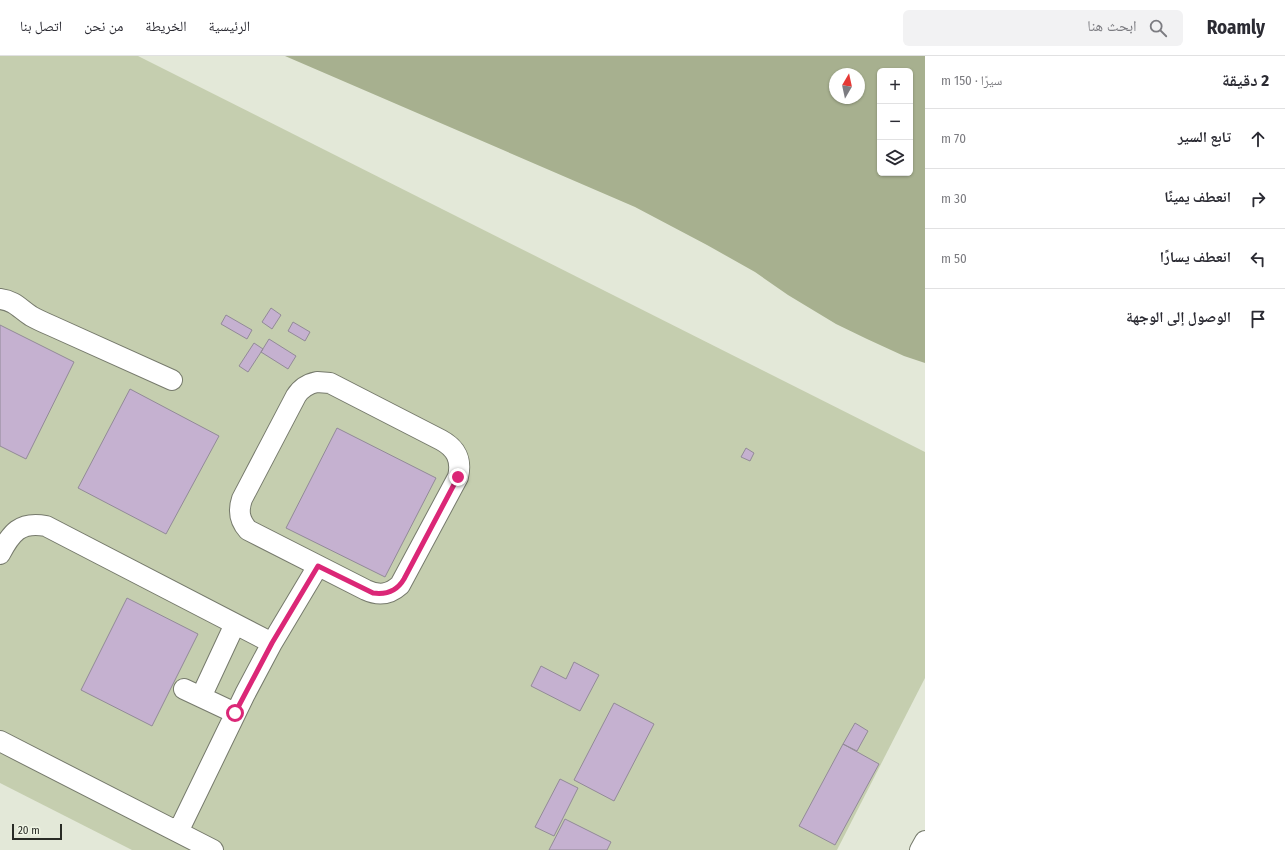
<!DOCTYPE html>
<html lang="ar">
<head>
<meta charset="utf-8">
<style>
	:root { --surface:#fff; --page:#f2f2f3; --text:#2b2b33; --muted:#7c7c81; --line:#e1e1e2 }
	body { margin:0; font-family:"Fira Sans Condensed","Noto Naskh Arabic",sans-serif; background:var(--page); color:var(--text); direction:rtl }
	.controls { position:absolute; right:12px; top:12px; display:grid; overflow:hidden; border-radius:6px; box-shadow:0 1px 3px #0004 }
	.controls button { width:36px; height:36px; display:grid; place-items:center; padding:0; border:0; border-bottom:1px solid var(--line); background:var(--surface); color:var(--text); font:20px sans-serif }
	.compass { position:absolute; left:829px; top:12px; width:36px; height:36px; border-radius:50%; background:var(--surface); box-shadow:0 1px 3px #0004; rotate:9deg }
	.scale { position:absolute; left:12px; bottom:10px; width:50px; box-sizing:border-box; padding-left:4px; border:2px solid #292b25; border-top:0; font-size:11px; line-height:14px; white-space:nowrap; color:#292b25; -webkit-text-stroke:3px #f0f5e5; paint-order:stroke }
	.stop { position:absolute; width:12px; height:12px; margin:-9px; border:3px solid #db2777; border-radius:50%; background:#fff }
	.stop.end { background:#db2777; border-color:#fff; box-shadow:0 1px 4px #0008 }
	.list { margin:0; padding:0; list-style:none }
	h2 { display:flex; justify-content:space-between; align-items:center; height:52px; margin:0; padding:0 16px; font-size:17px }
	h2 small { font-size:13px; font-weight:400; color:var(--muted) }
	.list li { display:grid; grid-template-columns:26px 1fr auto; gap:12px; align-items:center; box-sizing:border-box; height:60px; padding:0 16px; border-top:1px solid var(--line) }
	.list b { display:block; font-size:15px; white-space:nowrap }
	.list em { font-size:13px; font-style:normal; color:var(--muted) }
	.icon { flex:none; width:22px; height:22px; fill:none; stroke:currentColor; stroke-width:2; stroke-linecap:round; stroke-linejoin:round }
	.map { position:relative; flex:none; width:925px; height:794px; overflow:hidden; direction:ltr }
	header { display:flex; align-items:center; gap:24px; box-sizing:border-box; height:56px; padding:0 20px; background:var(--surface); border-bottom:1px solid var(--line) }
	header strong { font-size:19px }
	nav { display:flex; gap:22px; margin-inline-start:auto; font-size:14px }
	.search { width:280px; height:36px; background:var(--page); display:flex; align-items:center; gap:10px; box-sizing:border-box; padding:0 14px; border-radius:6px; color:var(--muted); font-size:15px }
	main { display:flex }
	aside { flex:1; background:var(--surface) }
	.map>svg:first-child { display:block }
</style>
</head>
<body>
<header>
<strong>Roamly</strong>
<div class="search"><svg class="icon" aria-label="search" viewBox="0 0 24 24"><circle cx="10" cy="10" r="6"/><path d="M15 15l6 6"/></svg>ابحث هنا</div>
<nav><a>الرئيسية</a><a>الخريطة</a><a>من نحن</a><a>اتصل بنا</a></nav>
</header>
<main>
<aside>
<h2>2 دقيقة<small>سيرًا · 150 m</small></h2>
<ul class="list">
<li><svg class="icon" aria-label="ahead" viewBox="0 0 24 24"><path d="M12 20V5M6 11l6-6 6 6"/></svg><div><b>تابع السير</b></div><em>70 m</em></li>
<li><svg class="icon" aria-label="right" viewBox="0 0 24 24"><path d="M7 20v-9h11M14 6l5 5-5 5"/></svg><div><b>انعطف يمينًا</b></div><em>30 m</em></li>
<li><svg class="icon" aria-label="left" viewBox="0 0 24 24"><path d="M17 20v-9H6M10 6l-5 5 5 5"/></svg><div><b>انعطف يسارًا</b></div><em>50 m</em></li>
<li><svg class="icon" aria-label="arrive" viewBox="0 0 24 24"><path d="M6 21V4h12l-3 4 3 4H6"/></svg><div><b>الوصول إلى الوجهة</b></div></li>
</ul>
</aside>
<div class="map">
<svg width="925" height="794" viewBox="0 0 925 794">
	<rect width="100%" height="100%" fill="#e3e8d8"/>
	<path fill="#c5ceaf" d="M0,0H138L925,396V622L837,794H132L0,727Z"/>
	<path fill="#a7b08f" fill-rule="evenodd" d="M285,0H925V307L904,300L867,283L836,268L788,239L755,216L707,189L635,151ZM880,15H910V117H880ZM835,18H859V42H835Z"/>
	<path fill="#c5b1d0" stroke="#928a97" d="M271,252L281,259L272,273L262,266Z
		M226,259L252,274L247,283L221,268Z
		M293,266L310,276L305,285L288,275Z
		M0,269L74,306L26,403L0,390Z
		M269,283L296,300L288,313L261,296Z
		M254,287L263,293L248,316L239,310Z
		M130,333L219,380L166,478L78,432Z
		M337,372L436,422L385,521L286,472Z
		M746,392L754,397L750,405L741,401Z
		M127,542L198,578L152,670L81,634Z
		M574,606L599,619L580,655L531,630L541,610L566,623Z
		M614,647L654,668L614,745L574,724Z
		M855,667L868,675L857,695L843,688Z
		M843,688L879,708L835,789L799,770Z
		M560,723L578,732L554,780L535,771Z
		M565,763L611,786L607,794H549Z"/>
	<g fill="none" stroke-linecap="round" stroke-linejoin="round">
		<g stroke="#767a6c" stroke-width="22">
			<path id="minor" d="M0,243C15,245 19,252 31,260C38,264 45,267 52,270L172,324
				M317,326L330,327L441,384C456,392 462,404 458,421L400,529C389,539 379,540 366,534L248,474C239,464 238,455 242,443L296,340C301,332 307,328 317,326Z
				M0,498C11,477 20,465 46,470L272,587
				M184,633L235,657
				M201,641L235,568
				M0,685L213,794
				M178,776L245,638L272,587L318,510
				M920,794L925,785"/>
		</g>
		<use href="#minor" stroke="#fff" stroke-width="20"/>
	</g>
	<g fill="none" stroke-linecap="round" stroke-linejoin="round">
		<path stroke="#db2777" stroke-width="5" d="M235,657L272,587L318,510L373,537C387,539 397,535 404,523L458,421"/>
	</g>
</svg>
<div class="controls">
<button>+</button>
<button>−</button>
<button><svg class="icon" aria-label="layers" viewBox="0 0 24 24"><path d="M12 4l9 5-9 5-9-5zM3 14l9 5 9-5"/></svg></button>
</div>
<svg class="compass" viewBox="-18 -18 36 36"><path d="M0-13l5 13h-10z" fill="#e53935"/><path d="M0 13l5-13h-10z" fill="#7c7c81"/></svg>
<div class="scale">20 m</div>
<div class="stop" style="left:235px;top:657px"></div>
<div class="stop end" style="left:458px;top:421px"></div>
</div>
</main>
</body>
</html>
